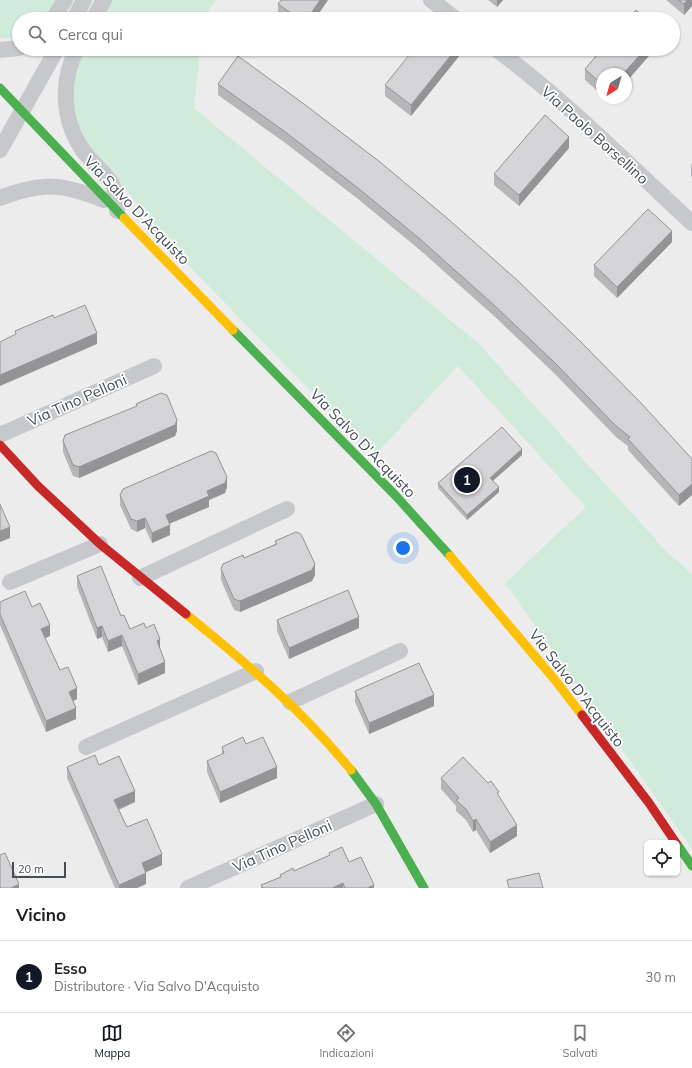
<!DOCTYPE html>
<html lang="it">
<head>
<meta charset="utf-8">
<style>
	:root { --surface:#fff; --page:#f2f2f2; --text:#202124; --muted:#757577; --line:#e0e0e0; --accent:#111827 }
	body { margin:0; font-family:Mulish,sans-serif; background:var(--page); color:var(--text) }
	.controls { position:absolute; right:12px; bottom:12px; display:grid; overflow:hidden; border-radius:6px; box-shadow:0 1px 3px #0004 }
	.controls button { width:36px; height:36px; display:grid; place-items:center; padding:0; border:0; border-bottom:1px solid var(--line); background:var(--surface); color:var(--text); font:20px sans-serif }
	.compass { position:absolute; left:596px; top:68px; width:36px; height:36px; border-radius:50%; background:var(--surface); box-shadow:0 1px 3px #0004; rotate:217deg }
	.scale { position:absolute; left:12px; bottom:10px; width:54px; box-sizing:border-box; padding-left:4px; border:2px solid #454e57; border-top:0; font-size:11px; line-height:14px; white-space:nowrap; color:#454e57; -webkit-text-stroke:3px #fff; paint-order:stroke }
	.you { position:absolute; left:403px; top:548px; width:14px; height:14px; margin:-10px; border:3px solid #fff; border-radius:50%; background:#1a73e8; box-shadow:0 0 0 6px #1a73e833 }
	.badge { display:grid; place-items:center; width:26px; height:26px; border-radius:50%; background:var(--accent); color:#fff; font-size:13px; font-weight:700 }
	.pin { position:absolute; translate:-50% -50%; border:2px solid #fff; box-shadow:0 1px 4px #0006 }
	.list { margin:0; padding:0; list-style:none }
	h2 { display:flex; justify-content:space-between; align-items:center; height:52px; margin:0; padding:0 16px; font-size:17px }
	h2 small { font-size:13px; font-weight:400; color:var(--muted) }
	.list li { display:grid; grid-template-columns:26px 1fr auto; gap:12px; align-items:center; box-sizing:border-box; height:72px; padding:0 16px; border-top:1px solid var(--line) }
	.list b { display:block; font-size:15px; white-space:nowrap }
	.list p { margin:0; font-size:13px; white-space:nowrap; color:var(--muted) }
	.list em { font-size:13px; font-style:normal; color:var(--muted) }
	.icon { flex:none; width:22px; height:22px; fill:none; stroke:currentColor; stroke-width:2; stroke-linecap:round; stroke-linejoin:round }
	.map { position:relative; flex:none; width:692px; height:888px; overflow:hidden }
	.search { position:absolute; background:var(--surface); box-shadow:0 1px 3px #0004; left:12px; right:12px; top:12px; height:44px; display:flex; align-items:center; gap:10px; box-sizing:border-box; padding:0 14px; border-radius:22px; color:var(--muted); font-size:15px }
	.sheet { height:124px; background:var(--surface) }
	nav { display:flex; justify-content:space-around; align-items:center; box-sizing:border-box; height:56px; border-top:1px solid var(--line); background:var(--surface); font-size:11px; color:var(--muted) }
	nav a { display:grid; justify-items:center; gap:2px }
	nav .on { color:var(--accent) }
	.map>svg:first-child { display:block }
</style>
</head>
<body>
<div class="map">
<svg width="692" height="888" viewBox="0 0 692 888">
	<rect width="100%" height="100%" fill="#edecec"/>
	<path fill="#d1ebdb" d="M0,0H58L46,19H19V36L14,38H0Z
		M111,0H216L204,19H100Z
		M84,49H200L194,108L478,343L666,551L692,574V849L505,583L586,507L458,366L374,456L189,266L125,189L98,160L87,143L77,121L73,100V77Z"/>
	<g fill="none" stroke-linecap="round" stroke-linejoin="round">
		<path stroke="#c6c8cb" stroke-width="16" d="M431,0L456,19
			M53,19L65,0
			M74,19L84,0
			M93,19L104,0
			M77,49C61,79 62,117 80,146C89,161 103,170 112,184C116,190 116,203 117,211
			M496,49C566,101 628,164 692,223
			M0,50L19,48
			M0,150L57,49
			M0,198C43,182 61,183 104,200
			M0,435L154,366
			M140,578L287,509
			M10,582L100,544
			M290,702L400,651
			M86,747L256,671
			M188,888L376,804"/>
		<path stroke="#4caf50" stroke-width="9" d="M0,88L124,218
			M233,330L396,496L450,556
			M351,770L376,804L424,888
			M677,844L692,866"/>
		<path stroke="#ffc107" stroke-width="9" d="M124,218L233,330
			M450,556L555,680L582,715
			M186,614C245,662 303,711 351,770"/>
		<path stroke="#c62828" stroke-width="9" d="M0,445L38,486L100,544L186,614
			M582,715L649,803L676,843"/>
	</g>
	<path fill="#b6b6b8" d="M281,0H328L315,19H284L278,15V4Z
		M488,0H503L497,7Z
		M666,0H692V6L684,15Z
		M460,49V55L411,116L385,96V85Z
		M602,49H655L626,82L602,74V95L585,80V69Z
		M238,56L692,459V495L679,506L628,450V446L616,437L555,374L494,316L420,250L358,199L284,142L218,95V84Z
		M606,98H612L609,101Z
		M569,148L519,206L494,185V174Z
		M692,164V177L691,176V165Z
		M672,242L617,298L594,276V265Z
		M136,404L177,431L175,436L79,478L73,476L63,452V441L136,407Z
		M522,455L493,481L499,492L467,520L438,488V483Z
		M227,487L225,493L209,500V507L169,524L170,535L152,543L145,528L137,532L131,529L120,505V495Z
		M275,541L315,575L312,581L240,612L234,610L221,580V569L244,558L275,544Z
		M77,576L121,616L130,629L146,628L160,649L165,673L138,685L122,646L108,652L102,637L97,639L77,587Z
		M0,602L32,607L50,636L45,638L60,670L77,699L73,701L76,719L46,732L0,625Z
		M277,620L359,628L289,659L277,631Z
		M355,691L434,706L369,734L355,702Z
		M246,744L277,778L220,803L207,772V761L222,754V747Z
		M99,765L135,802L119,810L127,827L162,865L146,872V884L137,888H115L67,778V767Z
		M441,778L488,783L499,797L517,836L490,853L476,830L473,832L466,820L456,811V806L441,789Z
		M329,853L349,862L374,888H261V885L280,877V875L294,871L329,856Z"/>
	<path fill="#949496" d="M320,0H328L315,19H307Z
		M497,0H503L497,7Z
		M687,0H692V6L684,15V4Z
		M456,49H460V55L411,116V105Z
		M645,49H655L626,82V74H623Z
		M569,137V148L519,206V195Z
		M672,231V242L617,298V287Z
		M97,333V344L0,386V375Z
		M177,420V431L175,436L79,478V467Z
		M522,449V455L490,483V478Z
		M227,477V487L225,493L209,500V507L166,525V515L207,491Z
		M692,484V495L679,506V495Z
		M499,487V492L467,520V515Z
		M145,518V528L137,532V521Z
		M170,525V535L152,543V533Z
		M10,527V538L0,542V531Z
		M315,564V575L312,581L240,612V601Z
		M359,617V628L289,659V648Z
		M50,625V636L41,640V629Z
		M102,626V637L97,639V628Z
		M122,635V646L108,652V641Z
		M160,639V650L157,641Z
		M165,662V673L138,685V674Z
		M77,688V699L69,703V692Z
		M434,695V706L369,734V723Z
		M76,708V719L46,732V721Z
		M277,767V778L220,803V792Z
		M135,791V802L114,811V800Z
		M476,819V830L473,832V821Z
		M517,825V836L490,853V842Z
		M162,854V865L142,874V863Z
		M146,873V884L137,888H119V885Z
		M343,883V888H332Z
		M19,884V888H11Z
		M374,885V888H367Z"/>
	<path fill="#d4d4d6" stroke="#949496" d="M281,0H320L307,19H300L278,4Z
		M678,0H687L684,4Z
		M636,10L647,19H628Z
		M414,49H456L411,105L385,85Z
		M602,49H645L623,74H602V84L585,69Z
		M238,56L304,104L380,162L447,218L517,280L579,340L641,403L692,459V484L679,495L628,439L630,437L616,426L555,363L494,305L420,239L358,188L284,131L218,84Z
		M545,115L569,137L519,195L494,174Z
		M648,209L672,231L617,287L594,265Z
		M85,305L97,333L0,375V342L16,334L15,331L53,315L54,318Z
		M161,393L167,395L177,420L175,425L79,467L73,465L63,441L65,435L137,406L136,404Z
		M502,427L522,449L490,478L499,487L467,515L438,483Z
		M211,451L216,453L227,477L225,483L207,491L209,496L166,515L170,525L152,533L145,518L137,521L131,519L120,495L123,489Z
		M0,504L10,527L0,531Z
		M296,532L301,534L315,564L312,570L240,601L234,599L221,569L223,564L243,555L244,558L277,544L275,541Z
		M101,566L121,616L124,615L130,629L144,623L146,628L154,624L160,639L157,641L165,662L138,674L122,635L108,641L102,626L97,628L77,576Z
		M348,590L359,617L289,648L277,620Z
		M25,591L32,607L40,603L50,625L41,629L60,670L68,667L77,688L69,692L76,708L46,721L0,614V602Z
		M419,663L434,695L369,723L355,691Z
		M243,737L246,744L263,737L277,767L220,792L207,761L224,753L222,747Z
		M95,755L99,765L119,756L135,791L114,800L127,827L147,819L162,854L142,863L146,873L119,885L67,767Z
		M463,757L488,783L491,781L499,792L497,793L517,825L490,842L476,819L473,821L466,809L456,800L459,798L441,778Z
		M342,847L349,862L361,857L374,885L367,888H345L343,883L332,888H263L261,885L281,877L280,875L293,868L294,871L330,855L329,853Z
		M5,853L19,884L11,888H0V855Z
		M539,873L543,888H509L507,880Z"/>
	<g text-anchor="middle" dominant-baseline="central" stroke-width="3.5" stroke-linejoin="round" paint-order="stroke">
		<g font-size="15" fill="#454e57" stroke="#fff">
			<text transform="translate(595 135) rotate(42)">Via Paolo Borsellino</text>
			<text transform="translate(137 210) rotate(46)">Via Salvo D'Acquisto</text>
			<text transform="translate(77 400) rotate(-24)">Via Tino Pelloni</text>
			<text transform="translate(363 443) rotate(46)">Via Salvo D'Acquisto</text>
			<text transform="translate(577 688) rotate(52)">Via Salvo D'Acquisto</text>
			<text transform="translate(282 846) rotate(-24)">Via Tino Pelloni</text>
		</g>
	</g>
</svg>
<div class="controls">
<button><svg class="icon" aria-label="locate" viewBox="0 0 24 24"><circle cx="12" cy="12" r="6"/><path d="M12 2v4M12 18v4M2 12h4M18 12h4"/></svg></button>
</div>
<svg class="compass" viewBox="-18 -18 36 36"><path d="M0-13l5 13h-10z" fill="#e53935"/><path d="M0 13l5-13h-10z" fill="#757577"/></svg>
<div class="scale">20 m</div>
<div class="you"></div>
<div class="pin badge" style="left:467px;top:480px">1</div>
<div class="search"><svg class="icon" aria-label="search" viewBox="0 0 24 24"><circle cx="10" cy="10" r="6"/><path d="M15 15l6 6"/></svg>Cerca qui</div>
</div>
<section class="sheet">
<h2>Vicino<small></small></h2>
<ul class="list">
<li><span class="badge">1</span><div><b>Esso</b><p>Distributore · Via Salvo D'Acquisto</p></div><em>30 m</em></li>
</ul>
</section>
<nav>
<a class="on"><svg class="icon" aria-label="map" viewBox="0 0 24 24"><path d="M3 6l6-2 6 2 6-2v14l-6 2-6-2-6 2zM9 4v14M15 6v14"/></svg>Mappa</a>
<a><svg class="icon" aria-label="directions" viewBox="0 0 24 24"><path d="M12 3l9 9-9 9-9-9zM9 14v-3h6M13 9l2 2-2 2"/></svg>Indicazioni</a>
<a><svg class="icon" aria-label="saved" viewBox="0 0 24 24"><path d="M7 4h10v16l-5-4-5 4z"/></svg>Salvati</a>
</nav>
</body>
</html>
